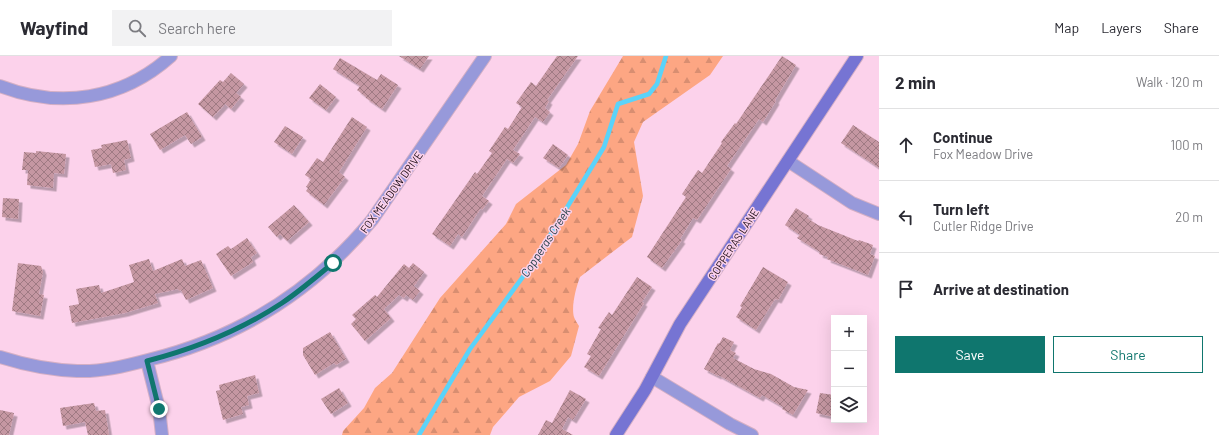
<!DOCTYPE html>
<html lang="en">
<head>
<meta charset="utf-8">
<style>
	:root { --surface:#fff; --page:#f2f2f3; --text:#2b2b33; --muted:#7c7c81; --line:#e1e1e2; --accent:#0f766e }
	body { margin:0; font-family:Barlow,sans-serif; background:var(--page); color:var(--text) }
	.controls { position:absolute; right:12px; bottom:12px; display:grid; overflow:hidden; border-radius:0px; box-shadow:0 4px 16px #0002 }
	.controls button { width:36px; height:36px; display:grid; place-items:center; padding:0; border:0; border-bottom:1px solid var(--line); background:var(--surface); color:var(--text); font:20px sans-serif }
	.stop { position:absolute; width:12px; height:12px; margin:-9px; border:3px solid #0f766e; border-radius:50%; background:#fff }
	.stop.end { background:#0f766e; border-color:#fff; box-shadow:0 1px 4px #0008 }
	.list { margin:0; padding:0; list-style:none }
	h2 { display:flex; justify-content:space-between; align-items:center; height:52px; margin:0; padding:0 16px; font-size:17px }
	h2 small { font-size:13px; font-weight:400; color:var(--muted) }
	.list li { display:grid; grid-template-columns:26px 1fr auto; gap:12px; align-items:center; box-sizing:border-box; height:72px; padding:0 16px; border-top:1px solid var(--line) }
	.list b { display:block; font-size:15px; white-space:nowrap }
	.list p { margin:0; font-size:13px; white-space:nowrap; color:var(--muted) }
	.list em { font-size:13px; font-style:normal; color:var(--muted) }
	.actions { display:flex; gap:8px; padding:12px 16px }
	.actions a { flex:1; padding:9px 0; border:1px solid var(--accent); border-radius:0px; text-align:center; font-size:14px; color:var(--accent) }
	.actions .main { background:var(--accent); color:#fff }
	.icon { flex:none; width:22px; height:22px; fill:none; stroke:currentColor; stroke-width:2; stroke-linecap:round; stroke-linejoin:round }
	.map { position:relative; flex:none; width:879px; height:379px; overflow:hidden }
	header { display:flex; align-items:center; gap:24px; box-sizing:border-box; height:56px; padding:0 20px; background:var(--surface); border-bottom:1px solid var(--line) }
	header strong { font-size:19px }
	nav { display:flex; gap:22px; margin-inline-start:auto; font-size:14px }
	.search { width:280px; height:36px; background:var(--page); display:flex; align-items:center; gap:10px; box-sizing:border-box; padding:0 14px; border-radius:0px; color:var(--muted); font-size:15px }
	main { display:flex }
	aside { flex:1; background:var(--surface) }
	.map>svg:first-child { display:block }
</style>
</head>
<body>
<header>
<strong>Wayfind</strong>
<div class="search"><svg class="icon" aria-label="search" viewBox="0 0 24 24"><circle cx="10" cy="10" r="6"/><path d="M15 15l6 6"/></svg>Search here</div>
<nav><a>Map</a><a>Layers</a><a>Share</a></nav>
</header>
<main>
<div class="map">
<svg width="879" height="379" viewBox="0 0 879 379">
	<defs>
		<pattern id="forest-firs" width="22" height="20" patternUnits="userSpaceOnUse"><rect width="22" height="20" fill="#fda683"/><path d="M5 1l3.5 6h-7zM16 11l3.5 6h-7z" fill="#d88e71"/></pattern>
		<pattern id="building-cross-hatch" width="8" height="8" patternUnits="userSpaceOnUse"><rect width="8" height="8" fill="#c597a2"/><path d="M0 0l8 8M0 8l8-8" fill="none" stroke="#9f7a83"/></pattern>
		<filter id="shadow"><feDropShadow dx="3.5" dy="3.5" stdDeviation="0" flood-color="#0004"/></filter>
	</defs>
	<rect width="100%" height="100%" fill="#fcd2eb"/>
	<path fill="url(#forest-firs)" d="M623,0H723L710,19L643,66L634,86L643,140L632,181L580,221C576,231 571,251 574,261C575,264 577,267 579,270L571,300L550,325L519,341L493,371L490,379H342L343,375L364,352L375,332L392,317L440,242L506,168L516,148L566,109L578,88L590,55Z"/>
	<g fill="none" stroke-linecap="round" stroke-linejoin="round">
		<path stroke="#5bd3f9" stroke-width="4.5" d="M419,379L470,293L533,207L604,91L618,48L649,38L657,28L666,0"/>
	</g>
	<path fill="url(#building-cross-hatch)" filter="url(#shadow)" d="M399,0H429L420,13Z
		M557,0H578L547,44L549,45L545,52L550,56L543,66L535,61L513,94L520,98L513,107L507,103L482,140L489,145L482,154L481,152L462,181L458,178L450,190L432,178L475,116L477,118L492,97L489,95L505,71L508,73L522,51L516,47L531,26L536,30Z
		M782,0L796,9L775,44L776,45L763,66L759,63L746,82L727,110L731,113L697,164L693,162L680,183L682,184L662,212L647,201L686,141L682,138L698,114L702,117L722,87L721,86L735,67L736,68Z
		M340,2L377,24L381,18L398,29L382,53L366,42V41L357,34L360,30L333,13Z
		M231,17L244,28L236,37L241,41L231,53L225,48L213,61L198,48L220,24L223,26Z
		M320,28L336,41L326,54L309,42Z
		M187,56L202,81L191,88L185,79L160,94L150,78Z
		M352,61L367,71L339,116L345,121L324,149L306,135L308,132L306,131L311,123L305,119L317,102L323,106Z
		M853,69L879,86V112L841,87Z
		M285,70L303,81L292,98L274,86Z
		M127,84L131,102L124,104L126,114L113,117L111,108L95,111L91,94L102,92L101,89Z
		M553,88L568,99L559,112L543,102Z
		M36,95L66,98L64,118L54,117L53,132L27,129L28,114H22L24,96L36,97Z
		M3,142L19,143L18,163L2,161Z
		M294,149L309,166L287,185L280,178L277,181L268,171Z
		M796,152L809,160L807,162L818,169L858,185L859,184L873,189L870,198L875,200L868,219L827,203L828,201L819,198L820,196L797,182L800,179L785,169Z
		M247,182L257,197L251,201L253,206L231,220L216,198L228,190L231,193Z
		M149,203L153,215L182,203L185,210L201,204L213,232L186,244L181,234L179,235L178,233L155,238L158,247L125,257L72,267L69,250L79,248L76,233L99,229L101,237L134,226L129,209Z
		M18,207L41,210L43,216L39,238L44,239L40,260L12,255Z
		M413,207L424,216L414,230L420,235L413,244L406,239L404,242L399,239L384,253L391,262L365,285L351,268L356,263L352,259L375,239L377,241L404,208L409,212Z
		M763,211L788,226L778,244L775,243L756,274L736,261L742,251L740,250Z
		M637,221L652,231L642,246L644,247L599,320L584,311L591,300L587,298L601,273L598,272L609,256L612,259Z
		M330,276L346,303L336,309L334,307L315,319L303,299V292Z
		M723,281L734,286L730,294L736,297L733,302L754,313L771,318L794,331L808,334L793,359L782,353L783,351L762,339L760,342L718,319V320L704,313L718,287L719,288Z
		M255,319L259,337L247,340L249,349L241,351L243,358L223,364L216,335L220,334L219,329Z
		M339,332L348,347L331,358L321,343Z
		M570,334L586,343L573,364L568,361L562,373L573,379H538L546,364L552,367Z
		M820,337L834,339V361L816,357Z
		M94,347L96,355L105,354L109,379H88L85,366L63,370L60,352Z
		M0,354L14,357L9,379H0Z"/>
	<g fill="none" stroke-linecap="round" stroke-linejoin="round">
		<g stroke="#d4afc5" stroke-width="14">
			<path id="street" d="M0,30C60,53 122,44 171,0
				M788,105L852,147L879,158
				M0,301C25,309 51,314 77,315C102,316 125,310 148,304C239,282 313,235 372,164L485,0
				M147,305L159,353L162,379
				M652,321L730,368L752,379"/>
		</g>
		<g stroke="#d4afc5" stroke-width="14">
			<path id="secondary" d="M616,379L645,334L680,268L857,0"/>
		</g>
		<use href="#street" stroke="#9799da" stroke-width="12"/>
		<use href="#secondary" stroke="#7674d3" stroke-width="12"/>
	</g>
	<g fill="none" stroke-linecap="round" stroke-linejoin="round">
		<path stroke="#0f766e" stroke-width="5" d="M159,353L147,305C194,293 241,274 282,247C300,235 316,221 333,207"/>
	</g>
	<g text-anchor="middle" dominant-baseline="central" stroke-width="3" stroke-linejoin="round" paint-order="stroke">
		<g font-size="11" fill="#1e1019" stroke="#fcd2eb">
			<text transform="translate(391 136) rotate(-54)">FOX MEADOW DRIVE</text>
			<text transform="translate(733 188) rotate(-57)">COPPERAS LANE</text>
		</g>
		<g font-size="12" font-style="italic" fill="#28434c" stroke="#fcd2eb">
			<text transform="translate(545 186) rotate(-57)">Copperas Creek</text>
		</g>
	</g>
</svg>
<div class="controls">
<button>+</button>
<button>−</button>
<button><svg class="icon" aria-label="layers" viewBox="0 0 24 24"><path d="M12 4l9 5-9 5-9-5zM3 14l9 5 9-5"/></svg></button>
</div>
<div class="stop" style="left:333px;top:207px"></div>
<div class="stop end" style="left:159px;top:353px"></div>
</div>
<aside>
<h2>2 min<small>Walk · 120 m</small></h2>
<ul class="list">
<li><svg class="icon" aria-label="ahead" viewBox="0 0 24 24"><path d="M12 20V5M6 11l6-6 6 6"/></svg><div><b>Continue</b><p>Fox Meadow Drive</p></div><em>100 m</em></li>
<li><svg class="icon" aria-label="left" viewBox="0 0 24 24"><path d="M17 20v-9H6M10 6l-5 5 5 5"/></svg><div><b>Turn left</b><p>Cutler Ridge Drive</p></div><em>20 m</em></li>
<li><svg class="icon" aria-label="arrive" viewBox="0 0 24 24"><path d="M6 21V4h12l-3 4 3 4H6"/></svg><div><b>Arrive at destination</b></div></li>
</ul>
<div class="actions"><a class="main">Save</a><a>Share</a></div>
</aside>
</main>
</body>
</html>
